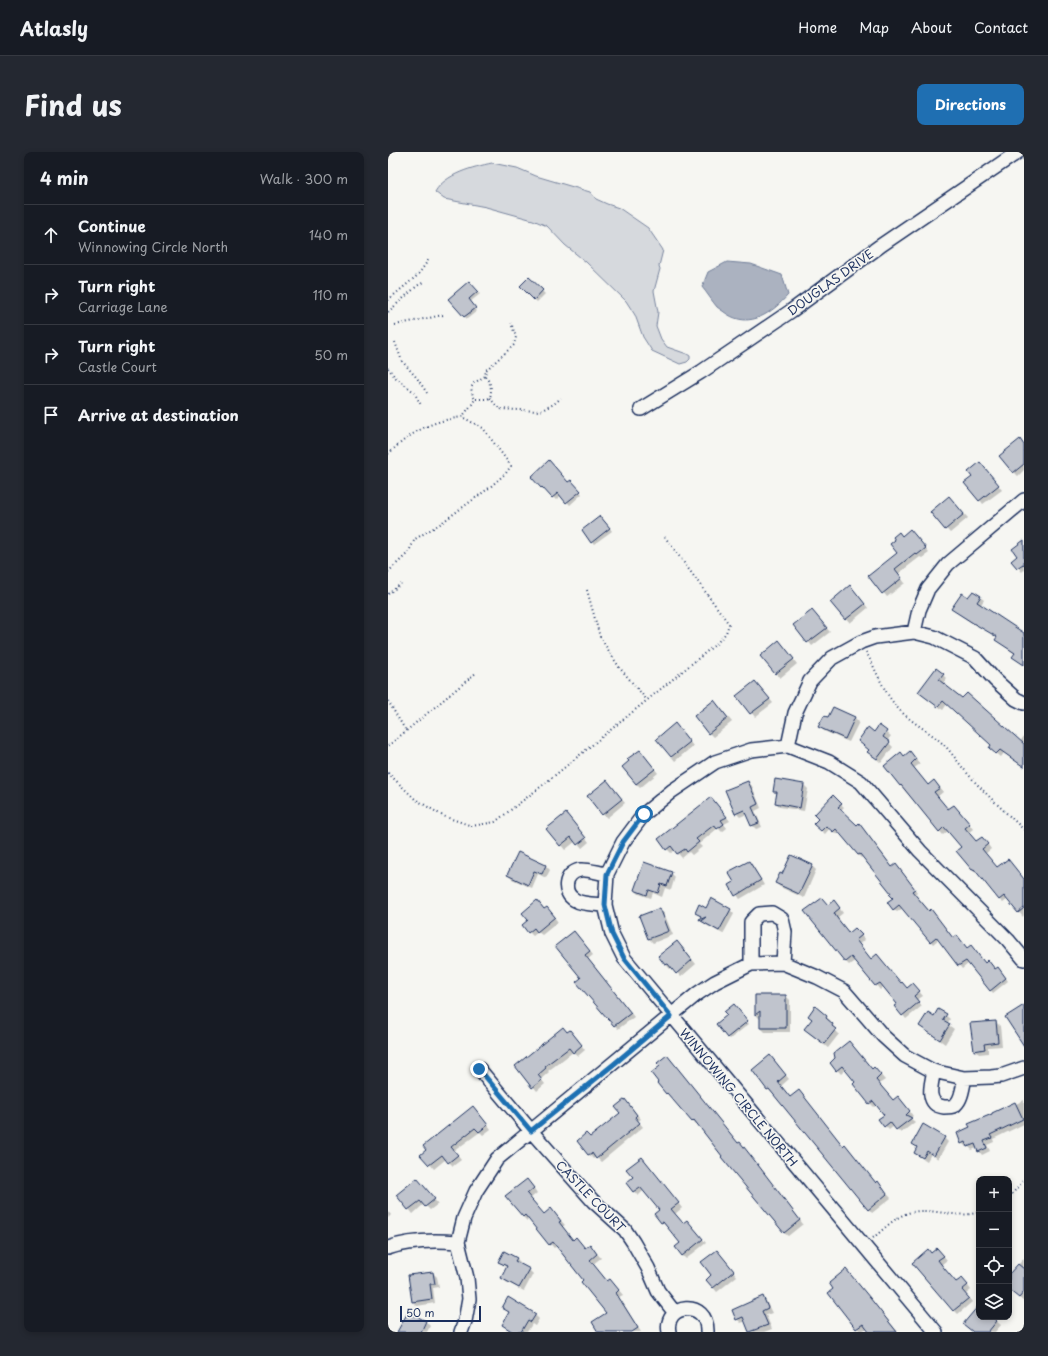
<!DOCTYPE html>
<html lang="en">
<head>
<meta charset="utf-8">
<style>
	:root { --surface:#171b24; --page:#242831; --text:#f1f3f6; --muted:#9ea1a6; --line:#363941; --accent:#1f6fb2 }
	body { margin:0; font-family:"Playpen Sans",sans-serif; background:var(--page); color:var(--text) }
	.controls { position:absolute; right:12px; bottom:12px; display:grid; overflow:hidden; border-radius:8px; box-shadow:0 2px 6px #0003 }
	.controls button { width:36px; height:36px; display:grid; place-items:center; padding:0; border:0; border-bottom:1px solid var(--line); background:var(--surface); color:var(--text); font:20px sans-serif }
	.scale { position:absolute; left:12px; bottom:10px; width:81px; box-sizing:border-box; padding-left:4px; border:2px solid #1b2f5e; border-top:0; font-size:11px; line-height:14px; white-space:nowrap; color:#1b2f5e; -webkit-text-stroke:3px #f6f6f2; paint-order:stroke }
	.stop { position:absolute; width:12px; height:12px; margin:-9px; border:3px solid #1f6fb2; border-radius:50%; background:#fff }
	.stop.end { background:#1f6fb2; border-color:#fff; box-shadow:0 1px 4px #0008 }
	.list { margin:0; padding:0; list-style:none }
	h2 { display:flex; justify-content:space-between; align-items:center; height:52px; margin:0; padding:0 16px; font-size:17px }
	h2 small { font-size:13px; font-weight:400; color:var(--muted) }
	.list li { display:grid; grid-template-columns:26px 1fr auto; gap:12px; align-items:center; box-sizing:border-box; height:60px; padding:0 16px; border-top:1px solid var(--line) }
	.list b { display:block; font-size:15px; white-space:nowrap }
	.list p { margin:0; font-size:13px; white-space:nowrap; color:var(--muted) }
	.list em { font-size:13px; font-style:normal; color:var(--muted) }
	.icon { flex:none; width:22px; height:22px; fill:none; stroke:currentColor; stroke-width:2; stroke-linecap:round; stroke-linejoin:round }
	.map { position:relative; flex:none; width:636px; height:1180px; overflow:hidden; border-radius:8px }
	header { display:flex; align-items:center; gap:24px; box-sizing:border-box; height:56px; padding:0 20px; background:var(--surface); border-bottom:1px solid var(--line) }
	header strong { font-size:19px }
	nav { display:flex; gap:22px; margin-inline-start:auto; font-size:14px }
	.intro { display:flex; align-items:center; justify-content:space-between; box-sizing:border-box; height:96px; padding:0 24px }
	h1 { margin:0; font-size:28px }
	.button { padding:10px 18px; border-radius:8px; background:var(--accent); color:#fff; font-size:14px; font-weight:700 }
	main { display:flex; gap:24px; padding:0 24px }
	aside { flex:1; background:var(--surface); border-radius:8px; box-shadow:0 2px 6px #0003 }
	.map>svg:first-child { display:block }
</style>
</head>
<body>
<header>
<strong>Atlasly</strong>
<nav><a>Home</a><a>Map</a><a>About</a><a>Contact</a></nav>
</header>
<div class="intro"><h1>Find us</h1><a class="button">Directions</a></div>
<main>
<aside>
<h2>4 min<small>Walk · 300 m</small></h2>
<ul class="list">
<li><svg class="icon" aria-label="ahead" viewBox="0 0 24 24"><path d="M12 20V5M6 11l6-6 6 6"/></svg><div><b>Continue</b><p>Winnowing Circle North</p></div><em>140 m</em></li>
<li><svg class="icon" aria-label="right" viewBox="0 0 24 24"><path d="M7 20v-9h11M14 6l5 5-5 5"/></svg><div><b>Turn right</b><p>Carriage Lane</p></div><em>110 m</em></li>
<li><svg class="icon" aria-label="right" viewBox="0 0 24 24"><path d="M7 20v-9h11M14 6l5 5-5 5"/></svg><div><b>Turn right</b><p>Castle Court</p></div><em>50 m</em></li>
<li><svg class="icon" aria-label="arrive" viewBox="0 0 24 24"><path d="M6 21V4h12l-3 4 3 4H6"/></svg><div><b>Arrive at destination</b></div></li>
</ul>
</aside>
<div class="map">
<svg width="636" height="1180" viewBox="0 0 636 1180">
	<rect width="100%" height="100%" fill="#f6f6f2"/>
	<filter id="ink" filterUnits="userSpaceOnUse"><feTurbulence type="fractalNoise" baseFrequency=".025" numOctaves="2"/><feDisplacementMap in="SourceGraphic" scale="8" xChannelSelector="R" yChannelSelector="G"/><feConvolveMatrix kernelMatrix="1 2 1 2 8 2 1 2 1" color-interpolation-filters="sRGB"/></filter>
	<g filter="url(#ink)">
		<path fill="#d6d9dd" stroke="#78849e" d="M104,11L129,16L148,24L202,40L208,47L219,52L231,56L260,76L275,98L271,114L272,117L266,139L270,160L268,174L273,187L279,195L299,202L302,204V207L299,210L292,212L264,199L255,185L247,163L238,149L198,110L177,93L159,74L145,68L98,55L56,47L47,40C57,22 85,15 104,11Z"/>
		<path fill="#abb2c0" stroke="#717e99" d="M339,110L363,112L394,123L400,143C384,161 362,177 339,162C336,160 332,157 329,155C324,149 319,141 314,135L320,120Z"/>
		<path fill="#0003" d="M141,126L157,142L149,150L133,134Z
			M81,131L92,142L82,150L89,159L79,167L62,147Z
			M636,293V318L630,324L626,320Z
			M596,316L614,338L595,352L592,348L585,325Z
			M144,325L181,332L183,329L194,342L182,353L173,343L168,348L157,337L156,338Z
			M565,349L580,366L562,381L543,360Z
			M215,367L224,379L206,392L204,390Z
			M526,383L541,401L534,406L532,405L510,422L517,431L499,445L482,424L510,401L515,385Z
			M636,389V418L634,420L625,409L631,405Z
			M466,438L480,456L462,471L444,450Z
			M592,445L596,448L592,454L636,485V513L625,505L627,502L608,488L610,486L589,473L588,474L568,460L581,447Z
			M424,459L442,480L424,494L407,473Z
			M395,494L409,512L392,526L373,504Z
			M555,523L559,527L555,532L632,590L636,584V615L616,601L613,605L606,599L604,593L559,552L555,558L531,540Z
			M367,530L385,551L367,565L350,544Z
			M330,553L344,570L325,585L321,581Z
			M445,557L467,566L471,570L461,590L436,579L432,575L440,567Z
			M491,575L503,584L499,589L505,595L493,611L481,600L487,581Z
			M291,576L305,594L287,609L269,587Z
			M255,603L270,621L252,636L248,632Z
			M516,605H526L532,612L526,616L540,634L550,633L555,640L549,645L560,658H570L585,677L580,681L588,690H598L603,697L597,702L609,716L636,727V763L635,765L620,747L615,751L611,747L590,720L588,721L584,718L574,696L560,679L555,683L512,633Z
			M388,628L416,633L420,637L416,659L392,655L388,651L390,643L386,639Z
			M360,630L364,634L373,656L367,659L374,675L368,677L364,673L359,662L352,665L348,661Z
			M223,634L237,651L219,666L215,662Z
			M445,645L456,655L452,659L469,674L474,675L505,716H511L529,740L527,742L566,787L597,812L608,818L613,819L620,829L605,841L581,811L574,817L551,787L545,792L515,756L509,760L506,758L500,751L506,746L504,741L475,704L473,706L470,703L451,679L448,682L442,676L437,682L427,672Z
			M327,650L342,669L336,672L339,676L334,680L330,676L311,692L314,695L304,703L301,700L294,706L287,698L283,701L279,697Z
			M182,666L201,690L194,696L188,689L177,698L160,677Z
			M130,701L158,714L162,718L158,726L150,722L144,736L124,727L120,723Z
			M361,710L365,714L376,733L352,747L342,733L347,730Z
			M424,714L428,718L416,746L392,735L388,731Z
			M283,721L287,725L283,738L277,736L274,745L265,741L263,746L251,742L247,738Z
			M440,754H450L455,761L450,765L453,771L462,782L471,781L477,788L471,792L483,808L489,803L513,832L520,837H529L535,844L529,848L534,854L518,867L515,863L510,852L496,834L492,838L468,808L461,813L457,809Z
			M272,757L276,761L285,783L265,791L261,787L252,764Z
			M318,757L342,758L346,762L335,782L318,773L312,768L313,765L308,761Z
			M157,758L163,761L170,770L154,783L150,780L145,784L141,780V768Z
			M190,784L205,803L200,807L246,865L230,877L190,830L194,826Z
			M293,794L308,812L293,825L284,815L282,817L271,805Z
			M368,844H398L402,848V880H377L373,876V866L372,867L368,863Z
			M348,856L361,872L342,887L340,885Z
			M427,856L443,869L441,871L448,877L447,878L451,882L440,896L421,881Z
			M551,858L562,867L559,872L566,877L557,892L532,874L547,865Z
			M608,870L612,874L614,894L600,895V901L591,902L587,898Z
			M186,883L197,898L190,904L185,900L160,919L161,920L153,927L157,932L149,939L129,914Z
			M386,909L401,927L393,934L403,946L456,995L488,1031L493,1035L503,1046L484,1061L385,940L384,941L380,937Z
			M443,911L484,918L490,920L497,928L491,932L505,949H514L525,964L522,966L527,970L513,981L506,974L501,978L491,967L497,963L489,953L486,955L482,951L469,930L458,917L453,922Z
			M265,921L355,995L415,1072L400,1084L396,1081L334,1005H335L309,971L308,972L283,944L282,945L279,941Z
			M636,948V972L605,987L606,990L599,993L602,999L594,1003L589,996L584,998L580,994L578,995L574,991L628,952Z
			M241,953L253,967L250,969L255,975L213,1010L208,1005L205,1007L190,989L202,986L233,961Z
			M89,959L103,977L95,983L92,980L66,999L73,1008L65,1014L58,1007L46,1017L34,1003Z
			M556,986L560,990L550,1007L543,1002L539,1009L527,1001L529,996L525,992Z
			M258,1010L294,1056L287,1062L295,1072L299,1069L318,1091L298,1107L294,1103V1092L279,1074H278L274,1070L272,1058L256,1038L250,1044L239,1031L246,1025Z
			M33,1031L50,1052L42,1058L36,1052L25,1062L10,1043Z
			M143,1032L149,1041L142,1047L156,1063L167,1062L177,1073L174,1075L186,1089L198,1097L206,1098L213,1106L205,1112L219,1130L222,1128L235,1143L231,1145L253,1180H211L220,1161L197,1128L169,1094L166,1096L141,1067L139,1069L135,1065L119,1045Z
			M0,1059L3,1063L0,1066Z
			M116,1100L129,1107L133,1111L132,1113L141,1118L145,1122L136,1139L118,1130L114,1126L119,1116L111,1110Z
			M553,1101L559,1108L553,1113L568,1131H578L583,1138L578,1142L584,1150L570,1162L566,1158L544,1102Z
			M333,1103L349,1124L329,1140L319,1128L325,1123Z
			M636,1106V1150L621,1137V1124Z
			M45,1121L49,1125L51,1135L45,1136L47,1151L29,1154L25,1150Z
			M462,1123L510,1180H482L479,1176L473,1180L469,1176Z
			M374,1145L378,1149L384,1161L378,1163L384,1177L376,1180H363L358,1169L353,1171L349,1167Z
			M115,1156L147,1163L151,1167L147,1174L144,1172L139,1180H124L115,1173L122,1161Z
			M591,1156V1165H603L613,1173L607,1180H586Z
			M21,1161L38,1170L42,1174L39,1180H10Z"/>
		<path fill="#c0c4cd" stroke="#1b2f5e" d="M141,125L155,138L146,148L132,134Z
			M81,129L90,139L81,147L88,156L76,165L60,147Z
			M632,287L636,293V312L625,321L611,304Z
			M161,308L180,330L183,328L193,339L178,351L170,341L164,346L154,335L153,336L143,325Z
			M592,310L611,333L591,349L576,331L584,325L580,320Z
			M561,344L576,362L557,378L542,360Z
			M212,364L222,376L203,391L194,378Z
			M522,377L538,396L529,403L527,401L507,417L514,426L494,442L480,424L509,401L502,392L507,388L505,385L511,380L514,384Z
			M636,388V413L635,412L629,416L623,409L629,404L624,397Z
			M462,433L477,452L457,468L442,450Z
			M585,439L593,444L589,450L636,481V513L624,505L627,501L607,488L609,485L585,471L563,457L574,441L580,445Z
			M424,458L439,476L419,491L405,473Z
			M391,488L406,507L387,522L372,504Z
			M548,516L556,522L551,528L574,546L579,541L636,592V615L612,598L608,602L601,596L603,593L555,549L550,555L530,540Z
			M367,529L382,547L362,562L348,544Z
			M326,548L340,566L320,582L306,564Z
			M445,555L467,565L457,587L430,575L436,564L440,565Z
			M287,571L302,590L283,605L268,587Z
			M491,573L499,579L495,585L502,590L489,607L479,600L481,598L470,589L480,575L486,580Z
			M252,598L267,617L248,632L234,615L241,609L239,607Z
			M522,599L528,607L523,612L540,633L546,628L552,636L546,640L560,657L566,653L582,672L577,676L588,689L594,685L600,692L594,697L609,715L620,707L636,727V756L630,761L616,744L611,748L586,717L584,718L568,699L573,695L556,675L551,680L513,633L512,634L496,614L513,600L516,604Z
			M387,627L416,632L412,656L387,651L389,640H385Z
			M219,628L234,647L214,663L199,644Z
			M360,629L370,652L364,655L371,671L363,674L356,658L347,662L337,638Z
			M445,643L454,652L450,655L469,673L471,671L504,715L508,712L527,737L524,739L541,759L543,757L565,786L569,783L579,796L583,793L597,811L600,808L607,817L610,815L618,826L602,839L578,809L570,814L548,785L542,790L511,753L505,758L499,750L505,746L501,742L503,741L472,702L470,703L448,677L445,680L438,674L433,679L425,672L430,667L426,663Z
			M323,645L339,665L333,668L336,672L329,677L326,673L308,687L311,690L299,700L297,697L289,702L283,694L278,698L270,687Z
			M178,661L198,686L189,693L183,685L172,694L158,677Z
			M130,700L158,713L154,722L146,719L140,733L119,723Z
			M403,703L425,713L411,742L387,731L392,721L394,722Z
			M361,709L373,728L347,744L341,733L346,730L340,720Z
			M256,710L284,720L279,734L273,732L270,741L261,738L259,743L246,738Z
			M323,746L343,757L331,779L313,769L318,765L311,768L313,764L307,761L311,752L318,756Z
			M434,746L440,753L446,748L452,756L446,761L449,766L461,781L467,776L474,783L468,788L483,807L489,802L513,831L514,830L519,836L525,831L532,839L526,844L531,850L514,864L506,854L509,852L492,831L487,834L463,805L457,810L416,759Z
			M149,748L156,757L159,755L167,765L149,780L146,776L140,781L134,773L140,768L134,761Z
			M272,756L281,779L260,787L251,764Z
			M186,779L202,799L197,803L243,861L226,874L188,830L193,826L167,794Z
			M289,789L304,808L288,822L280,812L277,813L270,804Z
			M367,843H398V876H372V859L367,863Z
			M346,852L360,869L339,886L328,872L339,863L336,860Z
			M636,853V894L617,865Z
			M427,854L439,864L438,866L445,872L444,874L448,877L436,892L416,877L424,867L420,864Z
			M550,857L559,862L555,868L562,872L552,888L531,874L540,860L546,864Z
			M608,869L610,890L596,892L597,897L586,899L582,871Z
			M175,875L179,880L182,878L194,893L185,901L181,896L157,914L158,916L150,923L154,928L144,936L127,914Z
			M461,889L484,917L486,915L493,923L488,928L505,948L510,944L522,959L518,963L524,966L508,978L502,970L496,975L490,967L496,963L485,949L481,952L465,932L467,930L454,914L448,919L442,911L447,906L446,901Z
			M279,903L350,991L352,990L367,1009L412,1068L396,1081L333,1005L334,1004L306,968L304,970L279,941L278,942L269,931L270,930L263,921L272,914L269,911Z
			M382,903L398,923L390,930L402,945L411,938L455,994L457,992L488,1031L490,1029L499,1042L480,1058L381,937L379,938L364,918Z
			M237,947L249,963L247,965L252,971L208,1007L204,1001L200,1003L189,989L198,981L202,985L232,961L227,955Z
			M627,950L635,967L602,983L604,986L596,989L599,996L590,1000L587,992L579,995L577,990L573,992L569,981L582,975L580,972L604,962V961Z
			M85,954L100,973L91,980L87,976L63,995L70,1003L60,1011L54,1003L41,1013L32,1003L38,998L35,994Z
			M535,972L557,985L546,1004L539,999L535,1006L526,1001L529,995L524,992Z
			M254,1005L291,1051L283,1057L295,1071L299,1068L315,1087L294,1104L287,1095L292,1091L275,1070L273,1071L266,1062L271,1058L252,1035L245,1040L238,1031L245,1025L238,1017Z
			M29,1026L47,1047L37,1055L32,1049L20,1058L8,1043Z
			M139,1027L146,1036L139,1042L156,1062L163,1056L173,1069L171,1070L185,1088L188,1085L197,1096L202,1092L209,1102L202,1108L219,1129L222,1127L231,1138L228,1141L250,1176L244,1180H210L204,1170L218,1161L193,1130L195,1128L165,1090L161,1093L137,1063L135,1065L117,1044Z
			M549,1096L556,1104L550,1108L556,1116L568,1130L574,1126L580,1133L574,1138L581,1146L565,1159L524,1111L540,1097L543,1101Z
			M329,1098L346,1119L325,1136L318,1128L323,1123L313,1110Z
			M116,1099L129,1106L127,1109L142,1117L131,1136L113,1126L119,1114L110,1110Z
			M630,1112L636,1117V1140L631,1146L621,1138V1122Z
			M458,1117L482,1146L509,1180H481L475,1172L468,1177L440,1141L445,1137L441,1131Z
			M45,1120L47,1132H42L44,1147L24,1150L20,1123Z
			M375,1144L380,1156L374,1159L380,1173L361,1180L355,1165L348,1168L344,1158Z
			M120,1145L148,1162L143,1170L140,1168L133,1180H125L114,1173L121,1160L114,1156Z
			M591,1153V1165H605L609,1169L600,1180H585L575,1172Z
			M20,1160L38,1169L33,1180H9Z"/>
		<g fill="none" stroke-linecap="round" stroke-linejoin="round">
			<g stroke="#1b2f5e" stroke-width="16">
				<path id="minor" d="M253,257L313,220L403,159L492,94L630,0
					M526,480L531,458L540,437L560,412L636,348
					M400,594L407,561L422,529L444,506L473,490L487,485L526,480L546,485L587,506L607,528L628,547L636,551
					M217,753C209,752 195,753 187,748C174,741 176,721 192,718C199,717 211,721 219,722
					M363,812V770L371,762L384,761L394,767L397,780L395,811
					M91,917L143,979L205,1049L237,1078L245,1090L260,1116L270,1139L287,1161
					M546,919C543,932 537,953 556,955C560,955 566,955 568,952C574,947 575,933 577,926
					M0,1096C22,1088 47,1088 70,1090
					M73,1180L77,1169L81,1147L79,1126L70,1090L76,1066L88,1039L109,1007L309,842L327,830L363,812L395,811L429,825L456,839L495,884L517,904L545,919L576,926L603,925L613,924L636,916
					M281,1180C275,1152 320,1146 319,1180
					M548,1180L236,806L224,782L217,753L219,722L235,690L256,662L284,639L327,610L363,598L400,594L441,610L473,630L532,699L620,788L636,807"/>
			</g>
			<path stroke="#1b2f5e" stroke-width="2" stroke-dasharray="1 3" stroke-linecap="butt" d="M0,148L30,123L41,107
				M0,160L29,134L36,130
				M7,173L55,163
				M7,190L14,209L29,226L39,241
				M0,216L7,225L26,240L33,253
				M102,246L111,257L152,259L166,252L173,246
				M88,247H97L102,246C104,237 103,231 97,224
				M0,302C25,279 40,270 74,265L85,251L87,247L85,244L83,236L86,231L97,224L98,218L126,193L128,185L123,171
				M0,420L20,401L27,387L52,372L101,336L118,321L123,314L95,276L74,265
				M199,438L212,485L231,515L259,548
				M0,442L13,432
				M478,500C490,521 498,548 518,564C531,575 547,583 559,596C566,604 572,613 580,622C597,642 617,659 636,678
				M0,549L18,579
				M0,594L89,520
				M0,621L27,647L55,664L84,674L107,670L155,633L328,492L338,481L341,472L277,385
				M621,1045L632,1033L636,1027
				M485,1086C496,1077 507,1065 520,1061C542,1054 569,1068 591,1060"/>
			<use href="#minor" stroke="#f6f6f2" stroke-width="13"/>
		</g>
	</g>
	<g fill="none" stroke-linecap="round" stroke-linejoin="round" filter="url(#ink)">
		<path stroke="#1f6fb2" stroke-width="5" d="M91,917L143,979L226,912L283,864L236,806L224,782L217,753L219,722L235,690L256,662"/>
	</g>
	<g text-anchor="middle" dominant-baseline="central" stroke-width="3" stroke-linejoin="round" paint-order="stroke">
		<g font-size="12" fill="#1b2f5e" stroke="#f6f6f2">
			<text transform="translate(442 130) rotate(-36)">DOUGLAS DRIVE</text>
			<text transform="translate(351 945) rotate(50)">WINNOWING CIRCLE NORTH</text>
			<text transform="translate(203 1044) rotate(46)">CASTLE COURT</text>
		</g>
	</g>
</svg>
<div class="controls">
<button>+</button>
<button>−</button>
<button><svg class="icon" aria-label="locate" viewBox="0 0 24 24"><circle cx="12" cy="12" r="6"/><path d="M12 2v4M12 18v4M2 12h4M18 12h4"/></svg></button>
<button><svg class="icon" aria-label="layers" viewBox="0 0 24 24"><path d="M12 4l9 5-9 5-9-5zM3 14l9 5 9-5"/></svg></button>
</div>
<div class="scale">50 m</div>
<div class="stop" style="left:256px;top:662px"></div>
<div class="stop end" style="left:91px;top:917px"></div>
</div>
</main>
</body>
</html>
